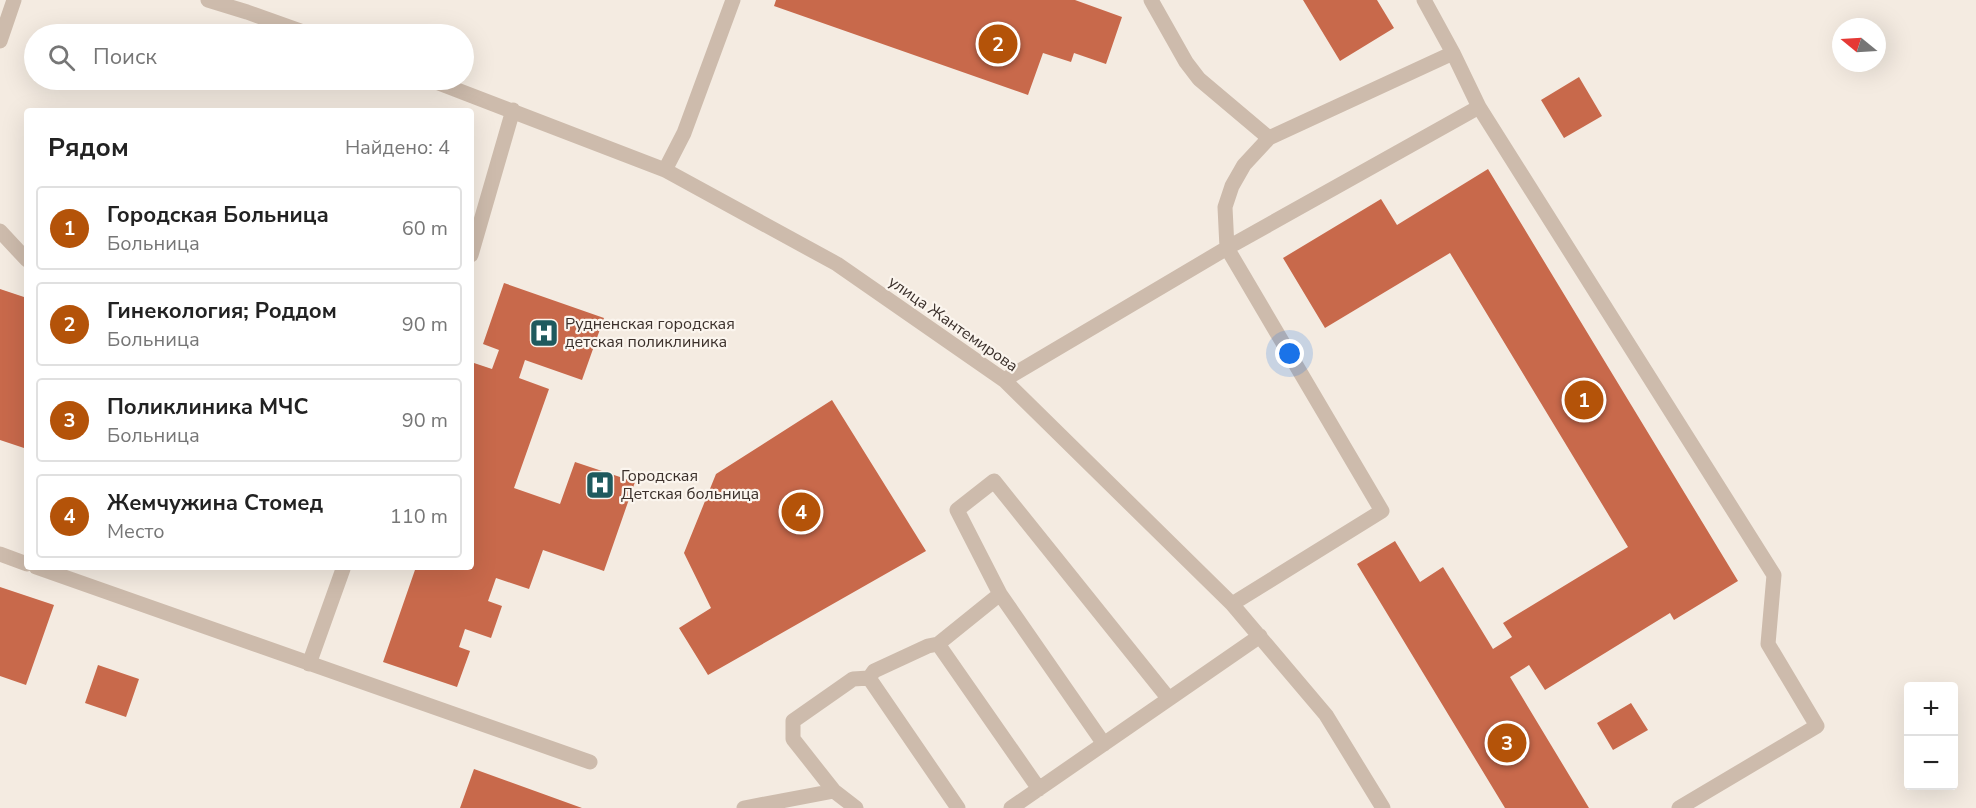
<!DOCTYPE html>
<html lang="ru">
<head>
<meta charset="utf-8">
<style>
	:root { --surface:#fff; --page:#f2f2f2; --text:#222; --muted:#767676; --line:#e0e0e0; --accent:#b45309 }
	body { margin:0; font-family:"Nunito Sans",sans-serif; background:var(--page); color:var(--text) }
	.controls { position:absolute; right:18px; bottom:18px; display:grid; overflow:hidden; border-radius:6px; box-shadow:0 6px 24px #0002 }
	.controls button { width:54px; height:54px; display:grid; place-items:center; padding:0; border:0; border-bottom:2px solid var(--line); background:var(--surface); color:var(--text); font:30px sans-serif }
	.compass { position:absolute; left:1832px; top:18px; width:54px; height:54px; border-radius:50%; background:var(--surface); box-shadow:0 6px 24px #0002; rotate:288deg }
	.you { position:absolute; left:1290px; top:354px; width:21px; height:21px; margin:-15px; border:4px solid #fff; border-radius:50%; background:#1a73e8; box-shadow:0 0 0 9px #1a73e833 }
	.badge { display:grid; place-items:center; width:39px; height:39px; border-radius:50%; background:var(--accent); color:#fff; font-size:20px; font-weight:700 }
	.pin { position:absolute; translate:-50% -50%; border:3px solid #fff; box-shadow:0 2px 6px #0006 }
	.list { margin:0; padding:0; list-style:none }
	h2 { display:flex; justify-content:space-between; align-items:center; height:78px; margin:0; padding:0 24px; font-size:26px }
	h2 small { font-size:20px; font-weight:400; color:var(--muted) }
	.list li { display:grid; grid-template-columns:39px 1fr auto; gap:18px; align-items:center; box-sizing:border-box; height:84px; margin:0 12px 12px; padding:0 12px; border:2px solid var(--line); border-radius:6px }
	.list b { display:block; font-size:22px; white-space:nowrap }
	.list p { margin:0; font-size:20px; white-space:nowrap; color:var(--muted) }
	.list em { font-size:20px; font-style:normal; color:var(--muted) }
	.icon { flex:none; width:33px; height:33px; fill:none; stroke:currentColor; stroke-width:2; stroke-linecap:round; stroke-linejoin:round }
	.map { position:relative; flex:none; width:1976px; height:808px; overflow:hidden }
	.search { position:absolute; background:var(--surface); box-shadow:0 6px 24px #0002; left:24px; top:24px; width:450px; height:66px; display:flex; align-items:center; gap:15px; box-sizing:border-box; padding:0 21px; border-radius:33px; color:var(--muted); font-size:22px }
	.panel { position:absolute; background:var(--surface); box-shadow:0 6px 24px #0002; left:24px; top:108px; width:450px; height:462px; border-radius:6px }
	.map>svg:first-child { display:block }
</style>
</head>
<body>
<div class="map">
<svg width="1976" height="808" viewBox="0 0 1976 808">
	<rect width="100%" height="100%" fill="#f4ebe1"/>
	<path fill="#c8694b" d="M776,0H1075L1122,17L1106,64L1074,53L1071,62L1043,53L1028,95L774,6Z
		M1303,0H1377L1394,28L1340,61Z
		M1579,77L1602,116L1564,138L1541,100Z
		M1488,169L1738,581L1674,620L1670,613L1545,690L1529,665L1510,677L1589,808H1505L1357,564L1395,541L1420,582L1443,567L1493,649L1512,637L1503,623L1628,547L1450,253L1325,328L1283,258L1381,199L1397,225Z
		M504,283L604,318L582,380L525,360L519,378L549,389L514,488L560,504L575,462L635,482L604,571L543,550L529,589L496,578L488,601L502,606L491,638L465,629L459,647L470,651L457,687L383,662L416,567H471V373L474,363L492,369L499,350L483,344Z
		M0,289L27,298V449L0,440Z
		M832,400L926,551L708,675L679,628L711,608L684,553L716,474Z
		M0,587L54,605L26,685L0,676Z
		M98,665L139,679L126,717L85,703Z
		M1631,703L1648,730L1613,750L1597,723Z
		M474,769L582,808H460Z"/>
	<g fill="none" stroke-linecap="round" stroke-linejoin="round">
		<path stroke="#cdbbac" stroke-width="15" d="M208,0L247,12L309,34
			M1151,0L1186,62L1199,79L1269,138
			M1424,0L1453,53L1479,107L1774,575L1768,644L1817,726L1679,808
			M0,41L14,0
			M431,80L665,170L837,264L1004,380L1232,604L1326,715L1383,808
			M665,170L684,133L733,0
			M0,231L27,260
			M471,255L513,110
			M1004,380L1227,248L1479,107
			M0,554L27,564
			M36,567L590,762
			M1000,594L938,644L1039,789
			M1232,604L1382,511L1227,248L1225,207L1232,186L1244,165L1269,138L1453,53
			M309,664L343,569
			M869,678L874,671L928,646L938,644
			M1104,744L1000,594L957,510L994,481L1169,699
			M834,791L793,739V721L853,679L869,678L958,808
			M744,808L834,791L856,808
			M1011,808L1260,636"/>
	</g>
	<defs>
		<g id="hospital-square" transform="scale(1.5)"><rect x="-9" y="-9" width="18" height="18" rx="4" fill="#1f5a5e" stroke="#fbf5ee"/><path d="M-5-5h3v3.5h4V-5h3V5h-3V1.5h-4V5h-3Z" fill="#fff"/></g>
	</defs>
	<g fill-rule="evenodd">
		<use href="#hospital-square" x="544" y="333"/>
		<use href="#hospital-square" x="600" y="485"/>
	</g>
	<g text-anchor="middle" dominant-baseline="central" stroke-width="4.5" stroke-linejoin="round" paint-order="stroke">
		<g font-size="16" fill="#3b302b" stroke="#fbf5ee" text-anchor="start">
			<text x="565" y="324">Рудненская городская<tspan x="565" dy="18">детская поликлиника</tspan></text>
			<text x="621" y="476">Городская<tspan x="621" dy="18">Детская больница</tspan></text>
		</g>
		<g font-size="16" fill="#3b302b" stroke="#fbf5ee">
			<text transform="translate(953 324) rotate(35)">улица Жантемирова</text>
		</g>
	</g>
</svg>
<div class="controls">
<button>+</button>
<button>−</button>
</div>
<svg class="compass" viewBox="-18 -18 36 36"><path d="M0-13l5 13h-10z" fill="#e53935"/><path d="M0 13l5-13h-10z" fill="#767676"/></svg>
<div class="you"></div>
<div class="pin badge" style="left:1584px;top:400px">1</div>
<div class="pin badge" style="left:998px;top:44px">2</div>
<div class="pin badge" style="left:1507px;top:743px">3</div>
<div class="pin badge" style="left:801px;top:512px">4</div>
<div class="search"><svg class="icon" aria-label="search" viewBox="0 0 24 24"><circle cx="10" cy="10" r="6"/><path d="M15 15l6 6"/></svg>Поиск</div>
<section class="panel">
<h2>Рядом<small>Найдено: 4</small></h2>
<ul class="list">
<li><span class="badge">1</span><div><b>Городская Больница</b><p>Больница</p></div><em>60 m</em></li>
<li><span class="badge">2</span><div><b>Гинекология; Роддом</b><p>Больница</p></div><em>90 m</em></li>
<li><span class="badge">3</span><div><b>Поликлиника МЧС</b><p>Больница</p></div><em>90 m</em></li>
<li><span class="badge">4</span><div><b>Жемчужина Стомед</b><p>Место</p></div><em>110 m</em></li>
</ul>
</section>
</div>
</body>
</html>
